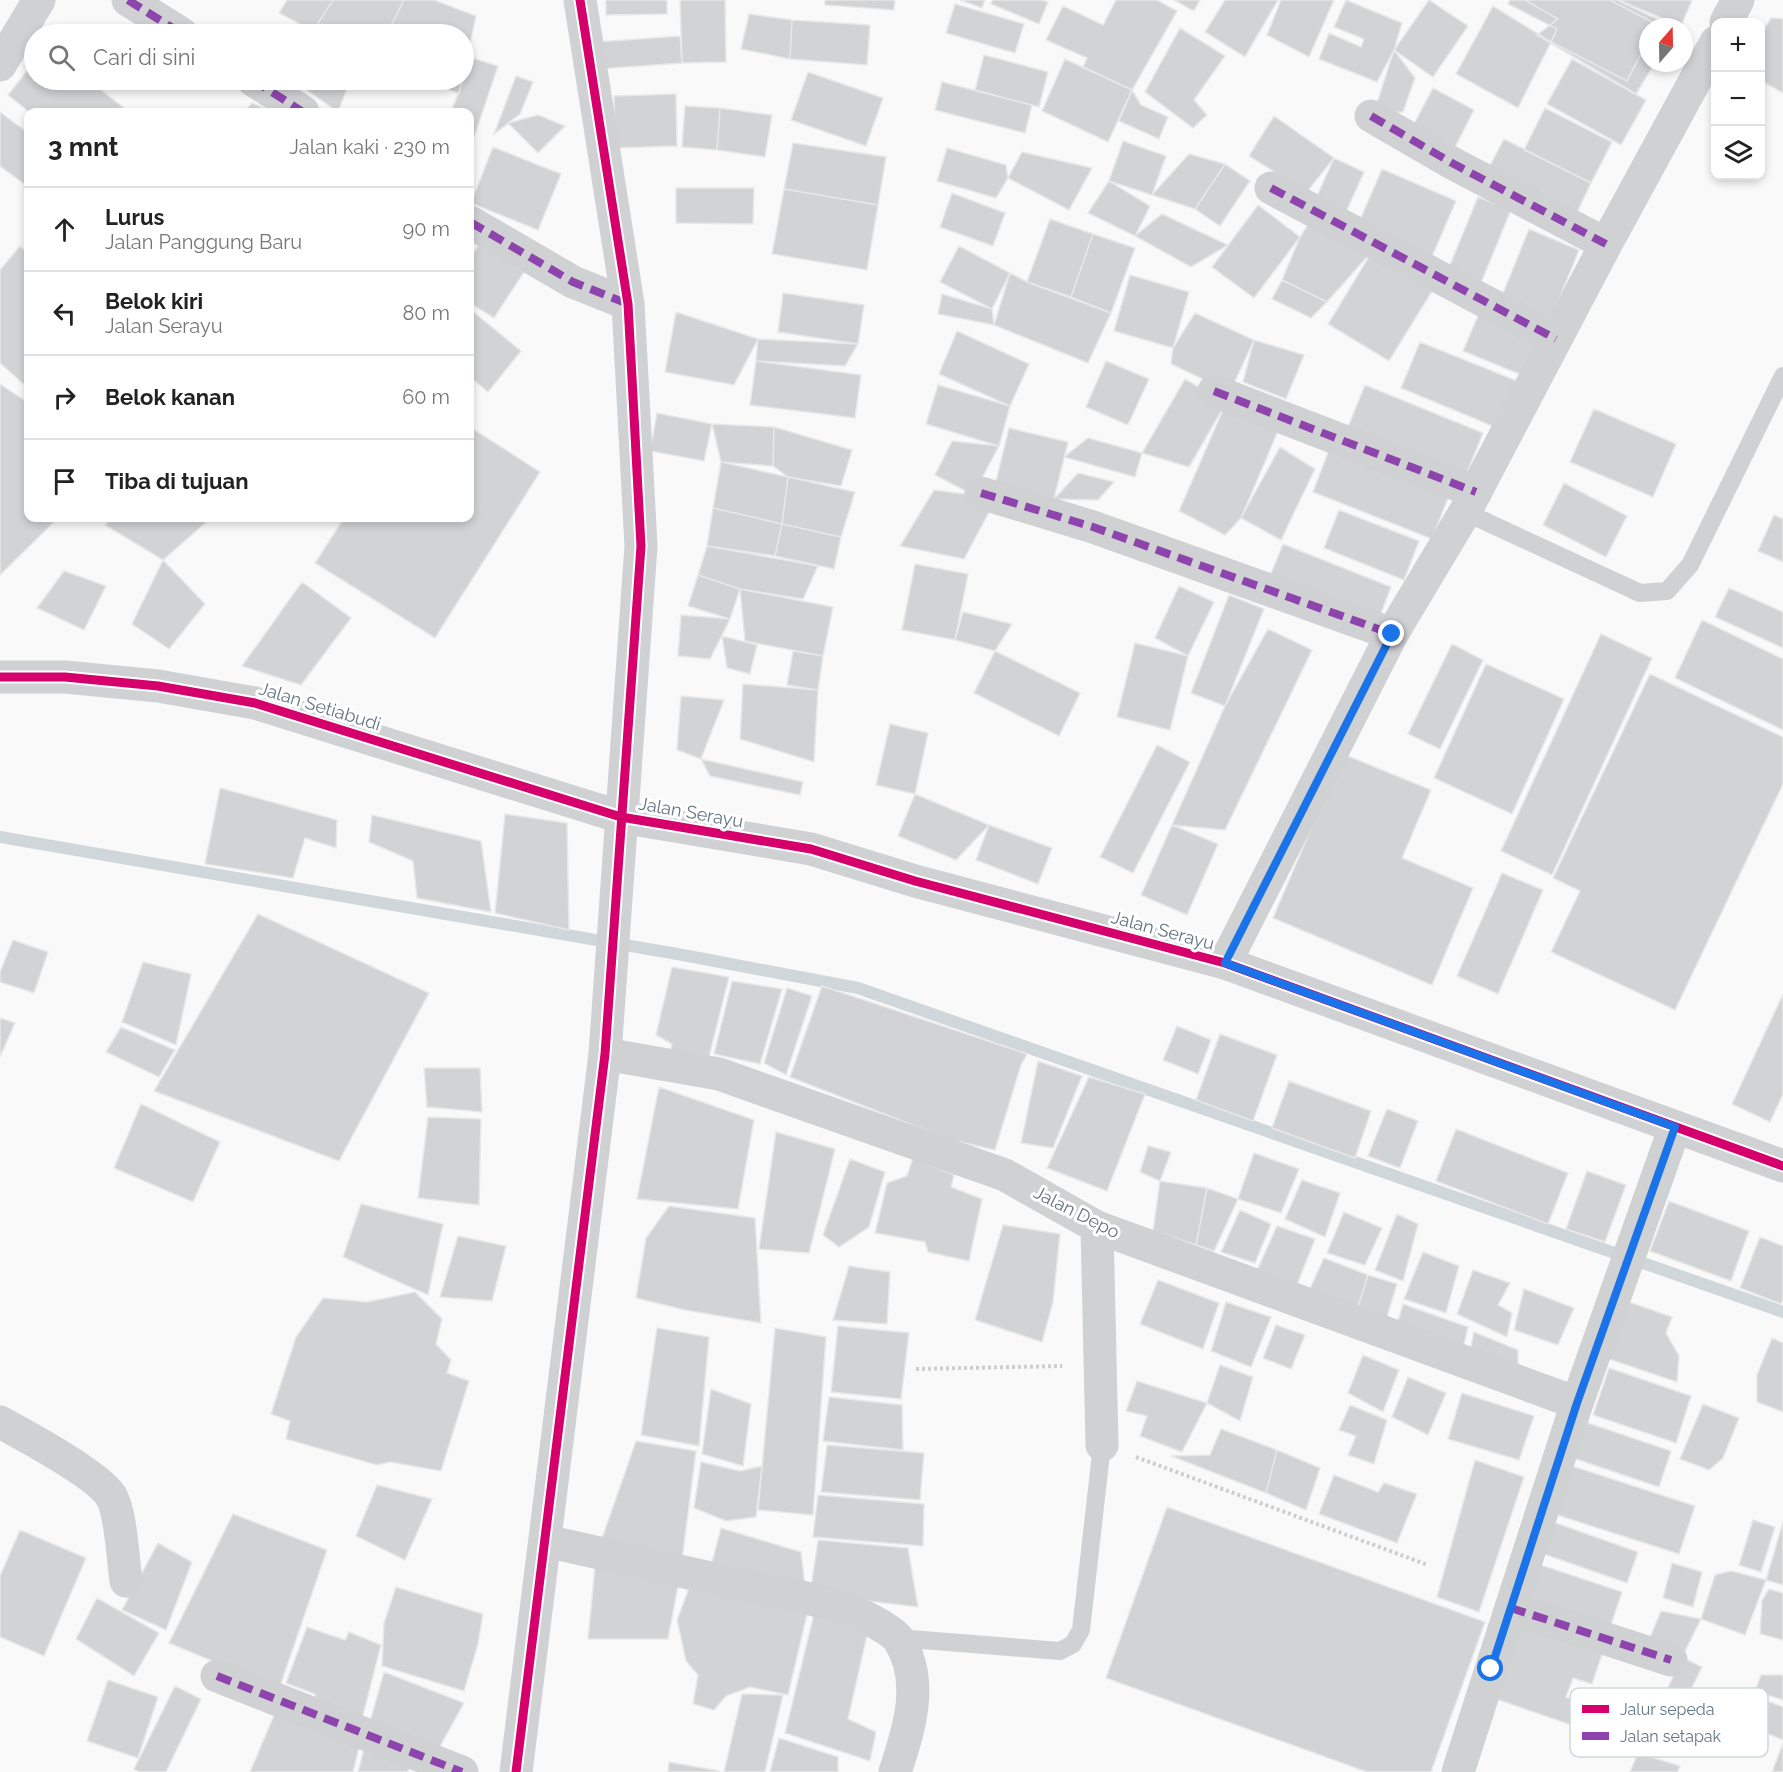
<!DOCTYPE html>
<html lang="id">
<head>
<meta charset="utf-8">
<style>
	:root { --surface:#fff; --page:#f6f6f6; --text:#222; --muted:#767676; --line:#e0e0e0 }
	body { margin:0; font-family:Raleway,sans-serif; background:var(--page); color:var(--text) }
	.controls { position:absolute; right:18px; top:18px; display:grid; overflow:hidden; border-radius:12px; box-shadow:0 3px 9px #0003 }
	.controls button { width:54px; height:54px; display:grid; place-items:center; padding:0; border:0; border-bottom:2px solid var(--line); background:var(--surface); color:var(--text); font:30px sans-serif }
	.compass { position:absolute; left:1639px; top:18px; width:54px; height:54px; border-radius:50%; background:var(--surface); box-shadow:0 3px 9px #0003; rotate:20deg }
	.stop { position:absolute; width:18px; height:18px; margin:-14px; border:4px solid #1a73e8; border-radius:50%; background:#fff }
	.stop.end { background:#1a73e8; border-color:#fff; box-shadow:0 2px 6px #0008 }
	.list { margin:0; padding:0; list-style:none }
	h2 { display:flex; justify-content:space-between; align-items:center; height:78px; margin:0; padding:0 24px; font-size:26px }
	h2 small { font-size:20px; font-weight:400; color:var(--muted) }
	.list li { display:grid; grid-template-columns:39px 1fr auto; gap:18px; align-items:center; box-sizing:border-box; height:84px; padding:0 24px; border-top:2px solid var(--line) }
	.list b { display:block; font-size:22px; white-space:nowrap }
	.list p { margin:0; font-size:20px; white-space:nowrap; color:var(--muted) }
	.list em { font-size:20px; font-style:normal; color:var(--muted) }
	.icon { flex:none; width:33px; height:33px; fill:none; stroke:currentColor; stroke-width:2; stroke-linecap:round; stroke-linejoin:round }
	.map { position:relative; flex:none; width:1783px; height:1772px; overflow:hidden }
	.search { position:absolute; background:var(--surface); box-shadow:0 3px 9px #0003; left:24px; top:24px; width:450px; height:66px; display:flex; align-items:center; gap:15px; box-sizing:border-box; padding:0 21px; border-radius:33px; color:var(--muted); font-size:22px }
	.panel { position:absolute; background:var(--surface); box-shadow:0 3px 9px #0003; left:24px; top:108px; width:450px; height:414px; border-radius:12px }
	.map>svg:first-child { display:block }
</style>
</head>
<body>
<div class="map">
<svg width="1783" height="1772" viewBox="0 0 1783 1772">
	<rect width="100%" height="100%" fill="#f9f9f9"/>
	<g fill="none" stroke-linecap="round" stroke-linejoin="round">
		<path stroke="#d0d7db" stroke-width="12" d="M0,837L683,955L858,988L1783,1312"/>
	</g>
	<path fill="#d1d3d4" stroke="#e8e8e8" stroke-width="1.5" d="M287,0H333L313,31L279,13Z
		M333,0H404L387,34H322L313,31Z
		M404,0H434L476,16L464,72V34H387Z
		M606,0H667V14L606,15Z
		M680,0H725L726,62L682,63Z
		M825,0H895L894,10L825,5Z
		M960,0H985L982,8Z
		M993,0H1042L1048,2L1039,24L991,4Z
		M1116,0H1157L1177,11L1132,90L1083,67L1087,58L1046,40L1063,6L1103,25Z
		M1174,0H1200L1194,11Z
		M1225,0H1278L1245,57L1205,32Z
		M1281,0H1334L1309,57L1267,35Z
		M1346,0L1402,23L1394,50L1377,82L1319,59L1329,33L1361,47L1364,39L1334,27Z
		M1429,0L1468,26L1433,77L1394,50Z
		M1510,0H1610L1656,24L1655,27H1648V40L1627,81L1551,42L1557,29L1508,4Z
		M1525,0H1617L1674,27H1648V63H1655L1636,94L1537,35L1558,19Z
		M1618,0H1692L1681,26Z
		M955,4L1024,24L1015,53L946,33Z
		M1493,6L1551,42L1518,108L1456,74Z
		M749,14L792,20L790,59L741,49Z
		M1771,18L1783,19V93L1760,80V36Z
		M792,20L870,25L867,65L790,59Z
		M1180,28L1225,56L1194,100L1207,115L1193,128L1145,92Z
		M680,36L682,63L599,69L597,42Z
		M1394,50L1415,78L1403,112H1374Z
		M984,55L1048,72L1039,107L975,90Z
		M472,58L498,66L473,140L470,141V112H451Z
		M1065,59L1132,90L1108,142L1042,111Z
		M1572,59L1646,100L1621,145L1547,104Z
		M34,62V80H88L128,111L29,112L8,95Z
		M808,72L883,98L866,146L791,120Z
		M516,76L533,82L520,114L494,134Z
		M293,80H350L338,112Z
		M428,80H462L459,94Z
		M942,82L1032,105L1025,133L935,110Z
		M1433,88L1474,110L1455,147L1413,126Z
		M1132,90L1141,105L1168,117L1159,139L1119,121Z
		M676,94L677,146L615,148L614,96Z
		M252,103L272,112H244Z
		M685,106L720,108L717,150L682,147Z
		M720,108L772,115L765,157L717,150Z
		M1545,108L1612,142L1591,183L1524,150Z
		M0,112L28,133L27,186L0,166Z
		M538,115L565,126L538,153L508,123Z
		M1274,116L1334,158L1307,192L1249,156Z
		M1504,139L1591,183L1573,221L1486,173Z
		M1123,141L1166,156L1152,195L1109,181Z
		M793,143L886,157L878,205L784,189Z
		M493,147L561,174L538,230L471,203Z
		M947,148L1006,165L1008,178L996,198L937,181Z
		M1022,152L1092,168L1069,210L1008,178Z
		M1189,154L1225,164L1195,209L1152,195Z
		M1334,158L1364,172L1343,219L1313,205Z
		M1225,164L1250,181L1220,226L1195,209Z
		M1382,169L1456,201L1430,261L1356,229Z
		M1109,181L1150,206L1135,236L1088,213Z
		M676,188H754L753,224L676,223Z
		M784,189L878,205L867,270L772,254Z
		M952,193L1005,213L993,246L940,227Z
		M1478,197L1511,210L1478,290L1445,277Z
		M1258,205L1300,237L1254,298L1212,267Z
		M1162,214L1228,245L1191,267L1135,236Z
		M1050,219L1093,234L1071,297L1027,282Z
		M1311,220L1373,250L1327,302L1282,280L1300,237Z
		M1529,229L1579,250L1547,329L1497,308Z
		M1093,234L1135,248L1111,313L1071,297Z
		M479,244L524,272L494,318L470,303V259Z
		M20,246L28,253V388L0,363V270Z
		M959,246L1010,273L992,309L940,282Z
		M1373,250L1434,288L1389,361L1328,324Z
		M1010,273L1027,282L1111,313L1088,363L994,325Z
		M1130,275L1189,292L1173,348L1114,331Z
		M1282,280L1327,302L1311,318L1272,299Z
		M783,293L864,305L858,344L778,332Z
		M942,294L992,309L994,325L938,314Z
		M470,309L521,351L488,392L470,377Z
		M1480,311L1541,335L1524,376L1463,351Z
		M676,312L758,339L734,385L665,372Z
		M1195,313L1254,340L1230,392L1171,364L1173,348Z
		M957,331L1029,364L1010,406L939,374Z
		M758,339L858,344L845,366L756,361Z
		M1254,340L1304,355L1286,399L1243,382Z
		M1420,342L1517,381L1497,428L1401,388Z
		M756,361L861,375L855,418L750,405Z
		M1106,361L1149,379L1128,425L1086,407Z
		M1185,379L1226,403L1189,467L1142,453Z
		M0,384L28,403V518H58L0,575Z
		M938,385L1010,406L999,446L926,424Z
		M1365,385L1483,433L1466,475L1348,427Z
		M1226,403L1281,424L1241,518L1225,535L1179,511Z
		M1594,409L1676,444L1653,497L1570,462Z
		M657,413L712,424L704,461L650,451Z
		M712,424L774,427L773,466L721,462Z
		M470,427L540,472L435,638L315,563L344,518H470Z
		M774,427L852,450L841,486L788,477L773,466Z
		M1009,428L1068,442L1054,499L995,485Z
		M1088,438L1142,453L1135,477L1064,457Z
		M1333,439L1453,485L1432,539L1313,492Z
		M952,441L999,446L973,495L935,475Z
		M1280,447L1315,469L1281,540L1241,518Z
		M721,462L788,477L782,524L713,508Z
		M1078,473L1114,482L1098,500L1054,499Z
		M788,477L855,492L841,537L782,524Z
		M1564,483L1627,516L1606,557L1543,525Z
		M934,490L973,495L994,503L964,559L900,546Z
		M713,508L782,524L775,556L707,546Z
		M1339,510L1419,541L1404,580L1324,548Z
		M1774,515L1783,519V562L1758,551Z
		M112,518H211L163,560L105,525Z
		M782,524L841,537L834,569L775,556Z
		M1283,544L1391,587L1377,624L1268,581Z
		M707,546L818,566L803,599L740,589L698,575Z
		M163,560L205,604L169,649L132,624Z
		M915,564L968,574L955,640L902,630Z
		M64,571L106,586L84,630L37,608Z
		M698,575L740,589L730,619L688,606Z
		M302,582L351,618L301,685L242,666Z
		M1179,586L1214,602L1188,656L1155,638Z
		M1729,588L1783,612V648L1715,617Z
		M740,589L833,607L823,656L745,641Z
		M1229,595L1264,609L1225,706L1191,693Z
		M963,612L1012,624L995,651L955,640Z
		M681,615L730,619L710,659L678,656Z
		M1702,620L1783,659V730L1675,678Z
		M1268,629L1312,650L1225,830L1172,825L1225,706Z
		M1601,634L1652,658L1552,875L1501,851Z
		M722,636L757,645L750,674L727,668Z
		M1135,643L1188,656L1170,730L1117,717Z
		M1452,644L1483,660L1440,749L1408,734Z
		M793,651L823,656L818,690L787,685Z
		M995,651L1080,693L1059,736L974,693Z
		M1486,664L1564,699L1512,814L1434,778Z
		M1650,674L1783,737V784L1675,1010L1551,952L1580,891L1553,878Z
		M743,684L818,690L814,762L740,739Z
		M681,696L724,700L701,759L677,750Z
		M890,724L928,733L915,794L876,785Z
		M1157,745L1190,762L1133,873L1100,857Z
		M1343,754L1431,790L1402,858L1473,888L1432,985L1273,918Z
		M701,759L803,782L800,795L710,776Z
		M220,788L337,820L336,848L305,838L293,878L205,864Z
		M915,794L989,825L956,860L898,836Z
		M505,814L567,823L569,930L495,913Z
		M372,815L481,841L491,912L417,898L413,861L369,842Z
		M989,825L1052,848L1038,884L976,860Z
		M1172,825L1218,844L1187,915L1141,895Z
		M1502,873L1543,890L1498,994L1457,976Z
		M258,914L429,993L339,1161L154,1091Z
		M13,940L48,952L34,993L0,982V972Z
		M143,962L191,974L176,1045L122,1022Z
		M672,967L729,977L708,1061L670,1053L672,1044L656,1035Z
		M732,981L782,989L760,1064L714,1054Z
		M822,986L1027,1054L1021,1065L995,1150L948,1139L790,1077Z
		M787,988L812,996L786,1075L764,1063Z
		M1783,994V1094L1770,1122L1732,1104Z
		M0,1018L15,1023L0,1057Z
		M1177,1026L1211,1040L1198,1074L1163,1060Z
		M121,1027L175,1050L159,1077L106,1052Z
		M1220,1034L1277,1055L1253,1121L1196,1100Z
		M1038,1061L1082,1076L1053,1148L1021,1143Z
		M424,1068H480L482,1112L427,1107Z
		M1089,1077L1145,1094L1107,1191L1047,1168Z
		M1289,1081L1371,1111L1355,1158L1272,1128Z
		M659,1087L754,1120L738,1209L637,1199Z
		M141,1104L220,1142L193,1202L114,1168Z
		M1387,1109L1418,1121L1400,1168L1368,1156Z
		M428,1117L481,1119L479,1205L418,1198Z
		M1456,1129L1568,1173L1548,1224L1436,1181Z
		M776,1132L835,1149L809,1253L759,1249Z
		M1148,1146L1171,1152L1160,1181L1140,1172Z
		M1254,1153L1299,1169L1281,1213L1238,1199Z
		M913,1158L954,1175L951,1187L982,1199L969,1261L928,1252L925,1242L875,1233L887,1183L907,1176Z
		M850,1159L885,1172L869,1227L839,1247L823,1235Z
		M1587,1171L1626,1185L1605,1242L1566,1229Z
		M1302,1180L1340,1193L1325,1237L1285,1219Z
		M1160,1181L1207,1188L1196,1245L1153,1231Z
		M1207,1188L1238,1199L1214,1251L1196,1245Z
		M1669,1201L1749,1231L1731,1281L1650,1251Z
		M361,1204L443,1224L428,1295L343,1257Z
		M669,1206L755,1218L761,1323L685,1310L636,1298L646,1238Z
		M1240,1210L1271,1224L1255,1263L1221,1252Z
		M1344,1212L1382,1228L1365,1265L1327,1253Z
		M1397,1214L1418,1224L1403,1281L1375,1270Z
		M1003,1225L1060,1234L1053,1302L1042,1342L975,1320Z
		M1277,1226L1315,1239L1295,1290L1254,1277Z
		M458,1236L506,1246L492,1301L440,1297Z
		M1760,1237L1783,1246V1299L1781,1304L1740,1288Z
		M1423,1252L1459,1266L1446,1313L1404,1299Z
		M1324,1258L1368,1275L1356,1313L1307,1295Z
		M849,1266L890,1272L887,1324L833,1320Z
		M1473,1270L1510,1283L1498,1305L1512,1313L1507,1337L1457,1314Z
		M1368,1275L1397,1284L1384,1327L1356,1313Z
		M1158,1280L1219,1303L1203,1349L1140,1324Z
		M1524,1289L1574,1308L1558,1345L1514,1330Z
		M415,1292L442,1319L436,1344L451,1360L447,1373L469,1381L441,1471L390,1462L377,1465L286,1439L290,1421L271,1414L296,1337L323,1298L367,1302Z
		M1226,1302L1271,1317L1251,1367L1211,1351Z
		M1629,1302L1672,1317L1666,1333L1679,1356L1677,1382L1609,1359Z
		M1403,1304L1468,1327L1462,1354L1396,1328Z
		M1276,1325L1305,1335L1291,1369L1263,1358Z
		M838,1326L909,1333L901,1399L831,1392Z
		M657,1328L709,1337L699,1446L641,1435Z
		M775,1328L826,1337L813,1515L758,1510Z
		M1474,1332L1518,1350V1375L1470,1350Z
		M1772,1338L1783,1343V1412L1757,1402V1375Z
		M1363,1355L1399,1370L1383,1412L1348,1393Z
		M1220,1365L1253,1377L1240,1421L1207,1403Z
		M1609,1368L1691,1396L1676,1443L1593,1415Z
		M1408,1377L1446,1393L1428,1435L1392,1417Z
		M1137,1381L1207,1403L1182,1452L1140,1436L1147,1416L1126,1411Z
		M711,1389L751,1404L743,1466L702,1454Z
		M1462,1393L1534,1416L1519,1460L1448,1439Z
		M829,1397L902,1405L903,1450L823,1441Z
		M1703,1404L1739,1418L1723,1458L1709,1470L1680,1459Z
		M1350,1405L1387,1420L1374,1464L1348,1455L1356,1436L1339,1430Z
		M1588,1423L1671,1451L1659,1487L1570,1457Z
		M1221,1429L1277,1450L1266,1493L1171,1456L1210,1455Z
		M636,1441L696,1451L681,1569L599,1547Z
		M827,1445L924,1453L920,1500L821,1492Z
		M1277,1450L1320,1468L1306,1510L1266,1493Z
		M1475,1460L1524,1477L1479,1612L1437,1597Z
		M701,1462L740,1471L762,1466L756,1517L726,1521L694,1508Z
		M1569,1465L1695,1506L1679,1554L1554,1514Z
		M1334,1475L1378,1492L1384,1483L1417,1494L1397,1543L1319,1514Z
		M377,1485L432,1499L405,1560L356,1536Z
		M818,1495L924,1504L923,1546L813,1537Z
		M1167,1507L1485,1622L1431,1772H1367L1106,1678Z
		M233,1514L327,1550L279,1689L169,1643Z
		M1753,1520L1775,1527L1761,1572L1739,1565Z
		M1553,1522L1638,1552L1627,1583L1538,1552Z
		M1783,1522V1585L1766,1580Z
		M721,1528L801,1552L806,1593L710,1570Z
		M20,1530L86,1558L44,1656L0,1637V1576Z
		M818,1540L908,1548L918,1607L810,1594Z
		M158,1543L192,1562L166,1630L122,1610Z
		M596,1557L680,1575L668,1639H588Z
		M1535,1563L1622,1592L1607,1637L1520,1607Z
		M1672,1563L1702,1572L1693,1607L1663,1598Z
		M1731,1571L1766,1580L1745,1635L1701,1619L1715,1575Z
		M692,1580L809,1606L788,1695L750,1687L726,1696L714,1710L693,1704L698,1675L686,1661L677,1620Z
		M396,1587L483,1614L478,1644L464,1691L382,1666L384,1623Z
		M1769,1589L1783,1593V1640L1760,1634L1762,1600Z
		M97,1598L159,1633L134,1676L76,1639Z
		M1661,1611L1701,1619L1682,1657L1646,1647Z
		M814,1614L868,1631L848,1719L876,1732L870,1761L785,1733Z
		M1524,1618L1605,1646L1592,1684L1573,1678L1566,1697L1611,1713L1603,1736L1496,1699Z
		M307,1627L345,1640L349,1632L381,1645L362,1719L316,1704L315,1694L286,1683Z
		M1682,1657L1702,1667L1679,1714L1660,1705Z
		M384,1672L464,1703L433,1759L367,1732Z
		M1761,1675H1783V1700L1755,1691Z
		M108,1680L158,1697L138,1758L87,1741Z
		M175,1686L201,1699L166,1772H139L134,1769Z
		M1742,1691L1783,1707V1740L1731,1719Z
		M742,1694L783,1695L765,1772H724Z
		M275,1713L362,1736L353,1772H250Z
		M779,1738L838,1757V1772H770Z
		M366,1742L411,1757L408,1772H358Z
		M1783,1743V1772H1772Z
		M1638,1753L1680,1766L1677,1772H1630Z
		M669,1762L719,1771V1772H668Z"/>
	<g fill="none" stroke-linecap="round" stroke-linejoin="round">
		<path stroke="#cdcecf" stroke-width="4" stroke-dasharray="3 3" stroke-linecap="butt" d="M916,1369L1062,1366
			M1136,1457L1428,1565"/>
		<path stroke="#cfd1d2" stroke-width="18" d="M1465,512L1640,593L1667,591L1690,565L1783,376
			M897,1638L1060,1651L1073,1644L1081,1630L1102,1445"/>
		<path stroke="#cfd1d2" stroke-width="33" d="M128,0L182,34
			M1726,22L1738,0
			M0,65L39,0
			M253,80L303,112
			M1371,116L1452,163L1606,244
			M1271,188L1556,339
			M470,222L573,282L628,304
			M1214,391L1476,492
			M981,493L1093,527L1392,634
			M1225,963L1392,634L1465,512L1606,244L1716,42
			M605,1054L719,1074L1005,1175L1097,1227L1577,1403
			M1097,1227L1102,1445
			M0,1422C24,1435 98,1475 111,1496C121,1512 123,1560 126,1581
			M546,1541C611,1556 676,1570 742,1585C780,1593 821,1599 857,1613C868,1618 893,1631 899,1640C925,1681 909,1730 895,1772
			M1511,1608L1671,1660
			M217,1676L462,1772
			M1458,1772L1577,1403L1675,1127"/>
		<path stroke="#cfd1d2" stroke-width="33" d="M0,677H65L158,686L255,703L621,817L811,849L915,881L1225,963L1783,1166
			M516,1772L605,1054L641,546L628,304L580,0"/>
		<path stroke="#8e44ad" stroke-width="8" stroke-dasharray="15 8" stroke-linecap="butt" d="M128,0L182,34
			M253,80L303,112
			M1371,116L1452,163L1606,244
			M1271,188L1556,339
			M470,222L573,282L628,304
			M1214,391L1476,492
			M981,493L1093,527L1392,634
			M1511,1608L1671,1660
			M217,1676L462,1772"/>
		<g stroke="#fff" stroke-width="13">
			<path id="cycleway" d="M0,677H65L158,686L255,703L621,817L811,849L915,881L1225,963L1783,1166
				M516,1772L605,1054L641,546L628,304L580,0"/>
		</g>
		<use href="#cycleway" stroke="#d6006c" stroke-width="9"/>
	</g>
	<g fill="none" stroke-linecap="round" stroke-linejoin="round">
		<path stroke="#1a73e8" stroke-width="8" d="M1392,634L1225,963L1675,1127L1577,1403L1491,1669"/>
	</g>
	<g text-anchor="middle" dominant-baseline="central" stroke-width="6" stroke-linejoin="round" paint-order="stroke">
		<g font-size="18" fill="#647584" stroke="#fff">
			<text transform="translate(320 706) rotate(17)">Jalan Setiabudi</text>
			<text transform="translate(691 812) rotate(10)">Jalan Serayu</text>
			<text transform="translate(1163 930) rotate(15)">Jalan Serayu</text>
			<text transform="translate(1077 1212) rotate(27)">Jalan Depo</text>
		</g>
	</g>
	<rect x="1570" y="1688" width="198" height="69" rx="9" fill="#fff" stroke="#d0d6da" stroke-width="1.5"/>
	<rect x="1582" y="1705" width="27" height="8" fill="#d6006c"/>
	<rect x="1582" y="1732" width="27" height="8" fill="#8e44ad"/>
	<g font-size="16" fill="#647584">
		<text x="1620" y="1715">Jalur sepeda</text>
		<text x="1620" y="1742">Jalan setapak</text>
	</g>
</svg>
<div class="controls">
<button>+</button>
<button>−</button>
<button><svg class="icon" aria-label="layers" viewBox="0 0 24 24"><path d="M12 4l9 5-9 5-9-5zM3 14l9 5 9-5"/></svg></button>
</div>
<svg class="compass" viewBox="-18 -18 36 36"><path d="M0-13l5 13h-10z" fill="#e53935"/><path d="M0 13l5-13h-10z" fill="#767676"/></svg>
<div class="stop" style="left:1491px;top:1669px"></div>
<div class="stop end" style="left:1392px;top:634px"></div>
<div class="search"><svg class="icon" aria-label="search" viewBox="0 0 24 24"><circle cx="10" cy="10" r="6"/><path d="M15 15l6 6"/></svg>Cari di sini</div>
<section class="panel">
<h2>3 mnt<small>Jalan kaki · 230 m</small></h2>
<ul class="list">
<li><svg class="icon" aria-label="ahead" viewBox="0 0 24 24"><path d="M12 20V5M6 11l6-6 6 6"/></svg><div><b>Lurus</b><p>Jalan Panggung Baru</p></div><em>90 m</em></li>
<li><svg class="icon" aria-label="left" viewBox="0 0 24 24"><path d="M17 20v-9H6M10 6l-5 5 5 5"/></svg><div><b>Belok kiri</b><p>Jalan Serayu</p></div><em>80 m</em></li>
<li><svg class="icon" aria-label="right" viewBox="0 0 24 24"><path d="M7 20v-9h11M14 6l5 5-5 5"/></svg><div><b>Belok kanan</b></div><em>60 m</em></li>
<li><svg class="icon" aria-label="arrive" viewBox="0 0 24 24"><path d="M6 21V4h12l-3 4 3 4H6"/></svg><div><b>Tiba di tujuan</b></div></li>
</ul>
</section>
</div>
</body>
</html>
